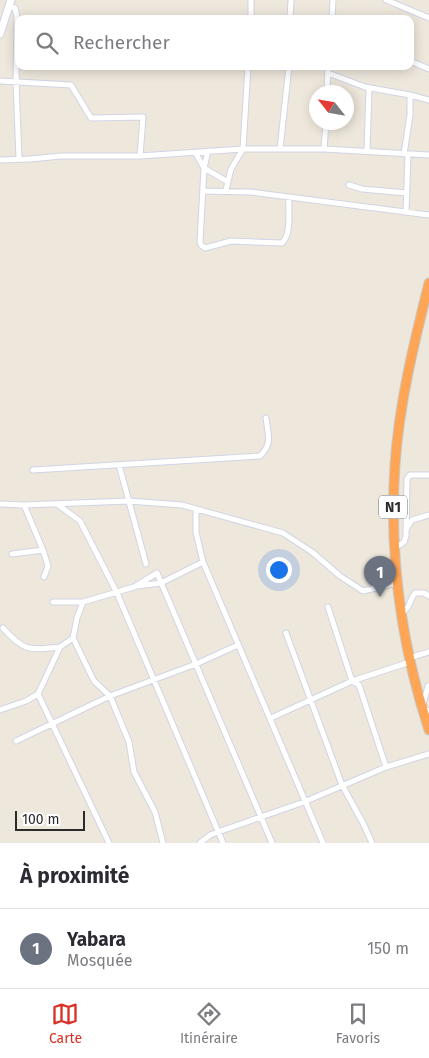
<!DOCTYPE html>
<html lang="fr">
<head>
<meta charset="utf-8">
<style>
	:root { --surface:#fff; --page:#f7f7f7; --text:#2b2b33; --muted:#7c7c81; --line:#e1e1e2; --accent:#d93025 }
	body { margin:0; font-family:"Fira Sans",sans-serif; background:var(--page); color:var(--text) }
	.compass { position:absolute; left:309px; top:85px; width:45px; height:45px; border-radius:50%; background:var(--surface); box-shadow:0 2px 12px #0003; rotate:301deg }
	.scale { position:absolute; left:15px; bottom:12px; width:70px; box-sizing:border-box; padding-left:5px; border:2px solid #2b2b2b; border-top:0; font-size:14px; line-height:18px; white-space:nowrap; color:#2b2b2b; -webkit-text-stroke:4px #fff; paint-order:stroke }
	.you { position:absolute; left:278px; top:569px; width:18px; height:18px; margin:-12px; border:4px solid #fff; border-radius:50%; background:#1a73e8; box-shadow:0 0 0 8px #1a73e833 }
	.badge { display:grid; place-items:center; width:32px; height:32px; border-radius:50%; background:var(--accent); color:#fff; font-size:16px; font-weight:700 }
	.pin { position:absolute; translate:-50% -41px; filter:drop-shadow(0 1px 2px #0008) }
	.pin::after { content:''; position:absolute; top:26px; width:18px; height:15px; background:inherit; clip-path:polygon(0 0,100% 0,50% 100%) }
	.list { margin:0; padding:0; list-style:none }
	h2 { display:flex; justify-content:space-between; align-items:center; height:65px; margin:0; padding:0 20px; font-size:21px }
	h2 small { font-size:16px; font-weight:400; color:var(--muted) }
	.list li { display:grid; grid-template-columns:32px 1fr auto; gap:15px; align-items:center; box-sizing:border-box; height:80px; padding:0 20px; border-top:1px solid var(--line) }
	.list b { display:block; font-size:19px; white-space:nowrap }
	.list p { margin:0; font-size:16px; white-space:nowrap; color:var(--muted) }
	.list em { font-size:16px; font-style:normal; color:var(--muted) }
	.icon { flex:none; width:28px; height:28px; fill:none; stroke:currentColor; stroke-width:2; stroke-linecap:round; stroke-linejoin:round }
	.map { position:relative; flex:none; width:429px; height:843px; overflow:hidden }
	.search { position:absolute; background:var(--surface); box-shadow:0 2px 12px #0003; left:15px; right:15px; top:15px; height:55px; display:flex; align-items:center; gap:12px; box-sizing:border-box; padding:0 18px; border-radius:10px; color:var(--muted); font-size:19px }
	.sheet { height:145px; background:var(--surface) }
	nav { display:flex; justify-content:space-around; align-items:center; box-sizing:border-box; height:70px; border-top:1px solid var(--line); background:var(--surface); font-size:14px; color:var(--muted) }
	nav a { display:grid; justify-items:center; gap:2px }
	nav .on { color:var(--accent) }
	.map>svg:first-child { display:block }
</style>
</head>
<body>
<div class="map">
<svg width="429" height="843" viewBox="0 0 429 843">
	<rect width="100%" height="100%" fill="#eee7dc"/>
	<g fill="none" stroke-linecap="round" stroke-linejoin="round">
		<g stroke="#d1d4e5" stroke-width="7">
			<path id="street" d="M386,0L429,18
				M10,6L15,8L17,17L16,82L19,159
				M251,19V0
				M290,19L291,0
				M332,19L333,0
				M410,61L429,69
				M328,73L365,87L410,95V115L404,154
				M0,81L71,85L91,118L143,117L140,156
				M327,92L328,66
				M410,95L429,100
				M280,149L289,66
				M324,149L326,122
				M208,151L204,168L228,182
				M367,151L369,88
				M195,152L204,168L200,242L201,245L205,248L231,241L282,243C292,234 288,210 289,197
				M0,160L30,159L61,156H140L243,149H324L429,155
				M349,185L362,189L407,193
				M226,190L231,169L243,149L248,66
				M203,191L250,192L429,215
				M406,212L408,154
				M119,465L146,564
				M33,470L260,456C273,443 268,435 266,418
				M0,504L24,505L129,501L182,505L283,533L312,552L340,576L363,591L397,583
				M57,504L80,521L117,593L223,843
				M24,505L43,550L48,566L44,577
				M196,509V532L203,562L323,843
				M407,528L412,520L429,515
				M394,549L404,542L406,536L407,479L410,475H429
				M12,554L43,550
				M137,586L161,583L203,562
				M53,602H83
				M328,607L352,681L410,662
				M401,614C412,606 408,602 415,593H424L429,596
				M3,628C24,652 30,650 60,647
				M286,633L342,785L363,823L372,843
				M73,638L94,681L110,696L129,742L134,772L155,812L163,843
				M409,658L429,652
				M428,686L422,708L429,711
				M0,710L26,701L38,694
				M271,718L352,681L359,685L386,767
				M16,741L110,696L196,664L238,645
				M109,843L38,694L60,647L73,638L77,618L83,602L134,587L157,573L272,843
				M200,843L210,835L218,832L304,802L386,767L429,754"/>
		</g>
		<g stroke="#d1d4e5" stroke-width="9">
			<path id="secondary" d="M0,34L11,0"/>
		</g>
		<g stroke="#c8c8c8" stroke-width="11">
			<path id="highway" d="M429,283C414,343 399,404 395,465C389,555 401,644 429,730"/>
		</g>
		<use href="#street" stroke="#fff" stroke-width="5"/>
		<use href="#secondary" stroke="#fff" stroke-width="7"/>
		<use href="#highway" stroke="#ffa556" stroke-width="9"/>
	</g>
	<g text-anchor="middle" dominant-baseline="central" stroke-width="4.5" stroke-linejoin="round" paint-order="stroke">
		<rect fill="#fff" stroke="#6b6b6b" stroke-width="1" x="379" y="495.5" width="28" height="23" rx="4"/>
		<g font-size="14" font-weight="bold" fill="#2b2b2b">
			<text x="393" y="507">N1</text>
		</g>
	</g>
</svg>
<svg class="compass" viewBox="-18 -18 36 36"><path d="M0-13l5 13h-10z" fill="#e53935"/><path d="M0 13l5-13h-10z" fill="#7c7c81"/></svg>
<div class="scale">100 m</div>
<div class="you"></div>
<div class="pin badge" style="left:380px;top:597px;background:#6b7280">1</div>
<div class="search"><svg class="icon" aria-label="search" viewBox="0 0 24 24"><circle cx="10" cy="10" r="6"/><path d="M15 15l6 6"/></svg>Rechercher</div>
</div>
<section class="sheet">
<h2>À proximité<small></small></h2>
<ul class="list">
<li><span class="badge" style="background:#6b7280">1</span><div><b>Yabara</b><p>Mosquée</p></div><em>150 m</em></li>
</ul>
</section>
<nav>
<a class="on"><svg class="icon" aria-label="map" viewBox="0 0 24 24"><path d="M3 6l6-2 6 2 6-2v14l-6 2-6-2-6 2zM9 4v14M15 6v14"/></svg>Carte</a>
<a><svg class="icon" aria-label="directions" viewBox="0 0 24 24"><path d="M12 3l9 9-9 9-9-9zM9 14v-3h6M13 9l2 2-2 2"/></svg>Itinéraire</a>
<a><svg class="icon" aria-label="saved" viewBox="0 0 24 24"><path d="M7 4h10v16l-5-4-5 4z"/></svg>Favoris</a>
</nav>
</body>
</html>
